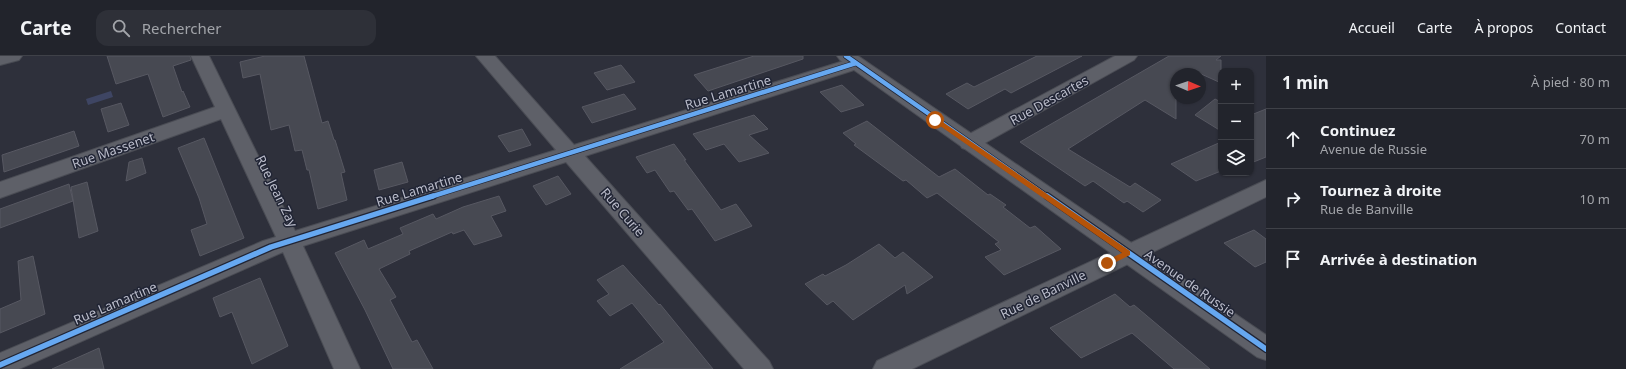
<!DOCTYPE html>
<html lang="fr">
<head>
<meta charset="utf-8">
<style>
	:root { --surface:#22242c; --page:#2e3038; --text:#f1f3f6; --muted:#a2a4a9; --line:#3f4148 }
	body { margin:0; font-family:"Noto Sans",sans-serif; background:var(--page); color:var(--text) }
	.controls { position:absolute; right:12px; top:12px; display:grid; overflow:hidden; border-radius:8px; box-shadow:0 1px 3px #0004 }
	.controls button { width:36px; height:36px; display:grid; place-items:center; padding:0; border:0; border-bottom:1px solid var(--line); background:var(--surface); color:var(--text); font:20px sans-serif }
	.compass { position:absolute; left:1170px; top:12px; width:36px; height:36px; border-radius:50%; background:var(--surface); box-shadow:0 1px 3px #0004; rotate:92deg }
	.stop { position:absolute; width:12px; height:12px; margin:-9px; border:3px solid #b45309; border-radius:50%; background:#fff }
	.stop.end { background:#b45309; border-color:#fff; box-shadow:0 1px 4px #0008 }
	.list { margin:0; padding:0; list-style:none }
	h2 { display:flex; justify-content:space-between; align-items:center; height:52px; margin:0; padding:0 16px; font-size:17px }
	h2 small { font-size:13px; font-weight:400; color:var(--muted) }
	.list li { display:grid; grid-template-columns:26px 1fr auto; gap:12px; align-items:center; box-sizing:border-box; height:60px; padding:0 16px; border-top:1px solid var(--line) }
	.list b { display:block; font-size:15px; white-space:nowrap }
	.list p { margin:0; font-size:13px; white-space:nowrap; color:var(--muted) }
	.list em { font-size:13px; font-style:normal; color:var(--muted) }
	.icon { flex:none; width:22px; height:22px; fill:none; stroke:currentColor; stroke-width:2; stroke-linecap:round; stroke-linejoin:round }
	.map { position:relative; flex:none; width:1266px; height:313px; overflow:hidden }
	header { display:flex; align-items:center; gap:24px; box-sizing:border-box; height:56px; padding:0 20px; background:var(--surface); border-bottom:1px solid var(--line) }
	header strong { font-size:19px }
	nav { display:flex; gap:22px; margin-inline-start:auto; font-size:14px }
	.search { width:280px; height:36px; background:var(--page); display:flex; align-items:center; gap:10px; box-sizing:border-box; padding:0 14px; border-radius:12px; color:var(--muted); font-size:15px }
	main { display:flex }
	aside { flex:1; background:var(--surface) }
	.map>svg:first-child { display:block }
</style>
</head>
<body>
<header>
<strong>Carte</strong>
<div class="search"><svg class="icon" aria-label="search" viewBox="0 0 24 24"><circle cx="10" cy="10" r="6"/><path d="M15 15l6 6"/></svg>Rechercher</div>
<nav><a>Accueil</a><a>Carte</a><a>À propos</a><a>Contact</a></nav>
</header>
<main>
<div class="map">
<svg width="1266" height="313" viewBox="0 0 1266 313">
	<rect width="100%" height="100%" fill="#2e303b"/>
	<path fill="#3e4563" d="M111,35L113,41L88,49L86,43Z"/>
	<path fill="#474952" stroke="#575862" d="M107,0H190L191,4L173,10L182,36L183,35L190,51L163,61L148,18L116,28Z
		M265,0H304L322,67L328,65L334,84H335L345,116L341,117L347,144L318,153L309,114H307L302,94L295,95L289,69L271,74L260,18L243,22L240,6Z
		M754,0H803V3L708,35L694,19Z
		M1037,0H1082L1011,37L1005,33L968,53L946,38L967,27L974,31Z
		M1169,0H1221L1216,4H1221V27L1199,17L1176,18V63L1145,44L1068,93L1130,131L1135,127L1161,144L1143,156L1127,145L1124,147L1093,125L1085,130L1020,86Z
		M621,9L635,26L607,34L594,17Z
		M842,29L864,49L841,56L820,36Z
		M624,38L636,53L592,67L582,51Z
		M1215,43L1221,46V75L1195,59Z
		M121,47L129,69L108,76L101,53Z
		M1266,53V101L1251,107V59Z
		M754,59L768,73L749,79L769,97L739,106L724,88L706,94L693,78Z
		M867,65L939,121L955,113L988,139L990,138L1006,149L1003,151L1030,172L1035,170L1061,193L1004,219L985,201L1001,194L995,188L999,186L937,137L927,142L906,124L903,125L854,89L856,88L843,77Z
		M522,73L531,89L509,96L498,80Z
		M74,75L79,90L4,116L2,99Z
		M204,82L244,182L200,200L191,174L207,168L199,142L178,92Z
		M1221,86V115L1196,125L1171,108Z
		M674,88L686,104H684L721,154L736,148L752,170L715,185L692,153L688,154L674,135L670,136L655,114L647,117L636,101Z
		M142,102L146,117L126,125L129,106Z
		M402,106L408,126L379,134L374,114Z
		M558,120L571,138L546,149L533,130Z
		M87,126L98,175L79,182L71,131Z
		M69,128L73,145L0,172V153Z
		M499,140L506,155L491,160L502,180L474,189L464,174L453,178L452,176L409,195L410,198L379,213L396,241L390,244L412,286L417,284L433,313H393L365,254L335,197L364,184L368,193L403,178L400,172L433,158L436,163L463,151Z
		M1254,174L1266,183V206L1255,211L1224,187Z
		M879,188L895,202L903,196L933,221L907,238L905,229L853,264L833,245L827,249L805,228L823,218L825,220L846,209Z
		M33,200L45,258L0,277V253L21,244L18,205Z
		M623,209L659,249L660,248L713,313H620L664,286L632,247L610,260L597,245L609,238L597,224Z
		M260,222L288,290L252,308L232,256L220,261L213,242Z
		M1115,238L1130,251L1134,249L1210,313H1174L1132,277L1081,302L1050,272Z
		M99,292L104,313H52Z"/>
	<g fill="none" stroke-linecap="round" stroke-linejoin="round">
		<g stroke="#4a4c54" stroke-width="2">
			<path id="minor" d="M0,0H22L19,4L0,9Z
				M191,0H209L295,175L556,94L476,0H495L574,89L850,3L856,2L862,3L865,7L862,11L851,15L585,100L769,305L773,313H744L566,106L303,190L360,313H334L283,196L19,313H0V297L263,185L276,181L221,63L0,142V126L215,51Z
				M1115,0H1137L1134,4L976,92L969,94L962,92L959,87L962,82Z
				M1266,124V141L912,313H873L877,305Z"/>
		</g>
		<g stroke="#4a4c54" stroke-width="2">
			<path id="tertiary" d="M837,0H858L1266,279V304L1257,301L840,4Z"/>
		</g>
		<use href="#minor" fill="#5e6068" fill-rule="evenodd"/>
		<use href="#tertiary" fill="#5e6068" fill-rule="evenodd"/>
		<g stroke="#212535" stroke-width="6">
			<path id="cycleway-far1" d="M846,0L1048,141
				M430,141L856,7"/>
		</g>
		<g stroke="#212535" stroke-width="8">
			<path id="cycleway" d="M1047,140L1266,293
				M0,309L271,191L433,140"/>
		</g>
		<use href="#cycleway-far1" stroke="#66a8f1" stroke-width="4.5"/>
		<use href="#cycleway" stroke="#66a8f1" stroke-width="5.5"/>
	</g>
	<path fill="#b45309" d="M933,62H937L1130,195V199L1110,209H1105V205L1122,197L933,65Z"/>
	<g text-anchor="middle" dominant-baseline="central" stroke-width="3" stroke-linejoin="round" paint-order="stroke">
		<g font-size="13" fill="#babcca" stroke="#212535">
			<text transform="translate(728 36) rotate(-17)">Rue Lamartine</text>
			<text transform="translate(1049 44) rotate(-29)">Rue Descartes</text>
			<text transform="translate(113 94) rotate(-19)">Rue Massenet</text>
			<text transform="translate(419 133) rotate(-17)">Rue Lamartine</text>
			<text transform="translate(277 135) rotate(64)">Rue Jean Zay</text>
			<text transform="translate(623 156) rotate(49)">Rue Curie</text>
			<text transform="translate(1190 227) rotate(35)">Avenue de Russie</text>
			<text transform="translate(1043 238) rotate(-26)">Rue de Banville</text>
			<text transform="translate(115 247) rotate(-23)">Rue Lamartine</text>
		</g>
	</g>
</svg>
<div class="controls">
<button>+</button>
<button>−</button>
<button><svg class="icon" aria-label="layers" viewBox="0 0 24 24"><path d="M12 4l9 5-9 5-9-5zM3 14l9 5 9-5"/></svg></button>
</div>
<svg class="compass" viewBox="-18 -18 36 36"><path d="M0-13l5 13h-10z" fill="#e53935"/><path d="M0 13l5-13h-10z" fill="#a2a4a9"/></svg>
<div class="stop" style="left:935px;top:64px"></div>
<div class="stop end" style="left:1107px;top:207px"></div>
</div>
<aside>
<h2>1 min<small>À pied · 80 m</small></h2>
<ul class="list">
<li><svg class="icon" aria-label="ahead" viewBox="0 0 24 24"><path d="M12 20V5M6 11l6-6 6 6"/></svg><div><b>Continuez</b><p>Avenue de Russie</p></div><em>70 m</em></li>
<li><svg class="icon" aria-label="right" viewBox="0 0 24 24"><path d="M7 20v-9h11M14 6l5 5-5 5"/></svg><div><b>Tournez à droite</b><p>Rue de Banville</p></div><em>10 m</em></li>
<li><svg class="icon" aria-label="arrive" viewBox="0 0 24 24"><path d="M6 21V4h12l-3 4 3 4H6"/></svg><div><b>Arrivée à destination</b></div></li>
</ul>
</aside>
</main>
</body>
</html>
